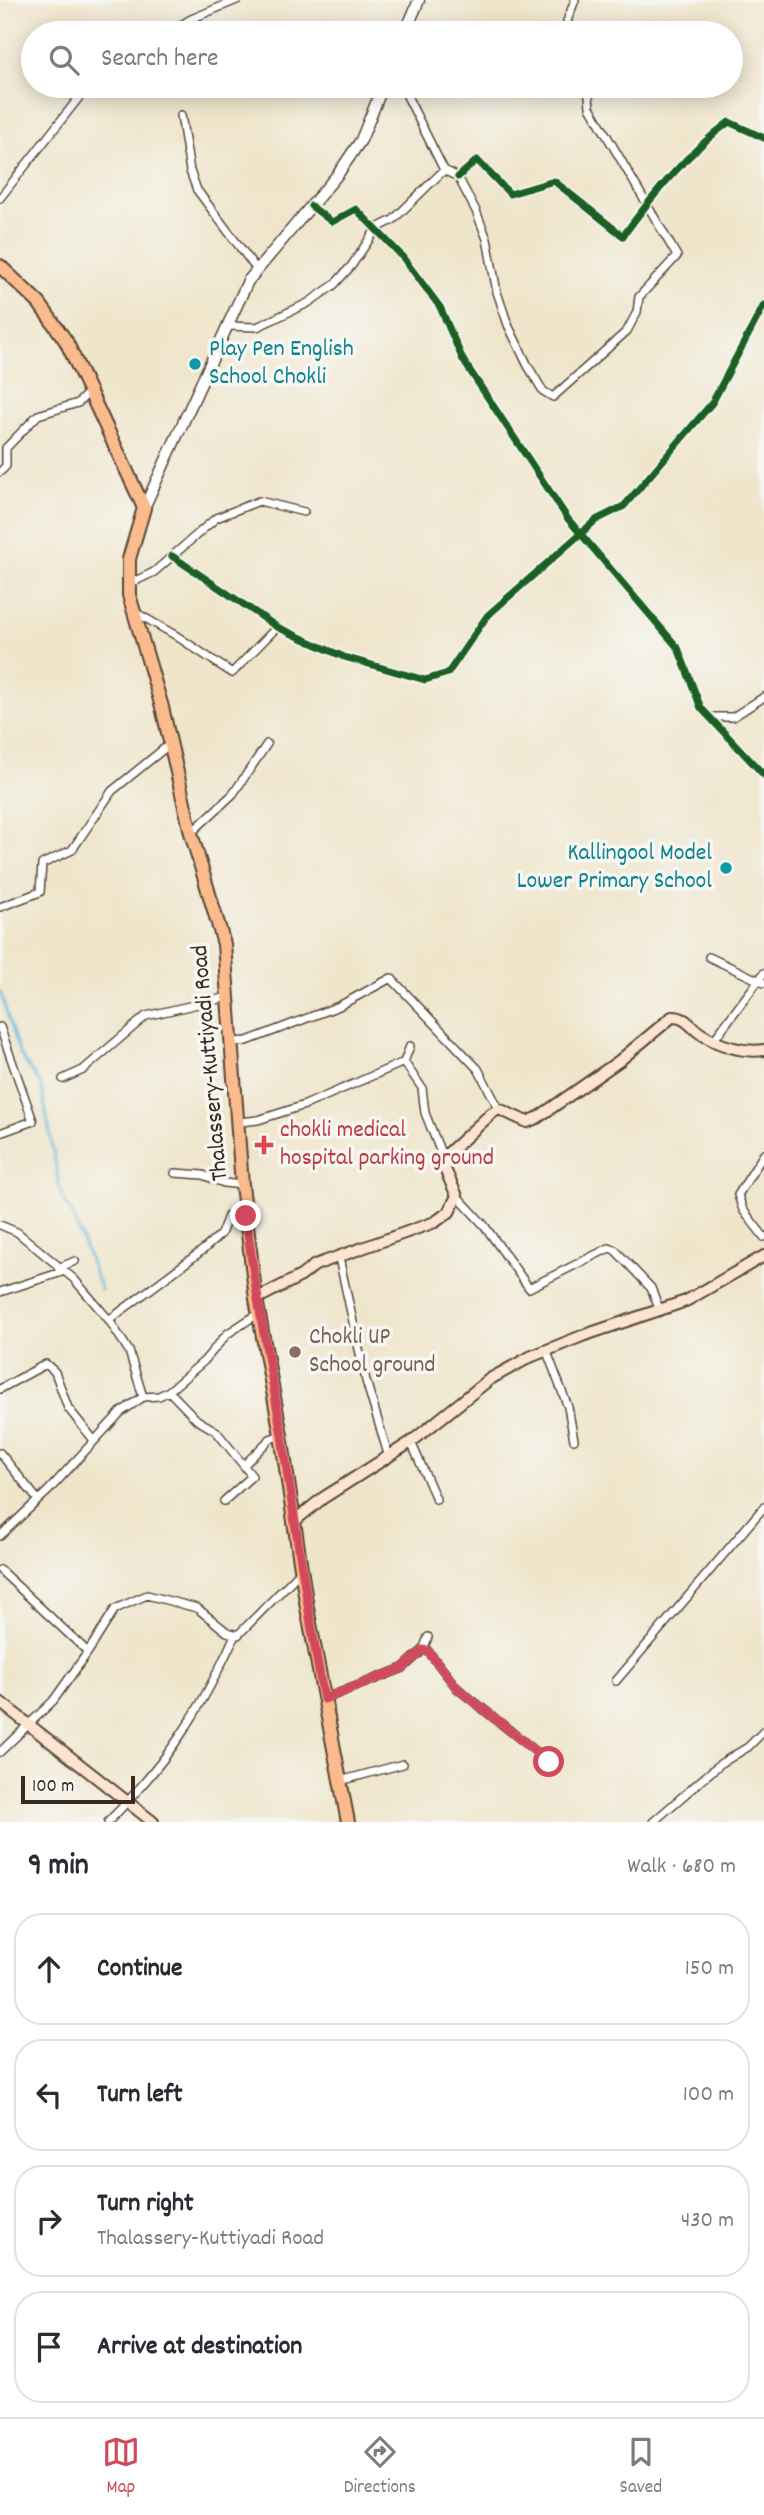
<!DOCTYPE html>
<html lang="en">
<head>
<meta charset="utf-8">
<style>
	:root { --surface:#fff; --page:#f2f2f3; --text:#2b2b33; --muted:#7c7c81; --line:#e1e1e2; --accent:#d1495b }
	body { margin:0; font-family:Dekko,sans-serif; background:var(--page); color:var(--text) }
	.scale { position:absolute; left:21px; bottom:18px; width:114px; box-sizing:border-box; padding-left:7px; border:4px solid #3b2a1e; border-top:0; font-size:19px; line-height:24px; white-space:nowrap; color:#3b2a1e; -webkit-text-stroke:5px #f6f6f2; paint-order:stroke }
	.stop { position:absolute; width:21px; height:21px; margin:-16px; border:5px solid #d1495b; border-radius:50%; background:#fff }
	.stop.end { background:#d1495b; border-color:#fff; box-shadow:0 2px 7px #0008 }
	.list { margin:0; padding:0; list-style:none }
	h2 { display:flex; justify-content:space-between; align-items:center; height:91px; margin:0; padding:0 28px; font-size:30px }
	h2 small { font-size:23px; font-weight:400; color:var(--muted) }
	.list li { display:grid; grid-template-columns:46px 1fr auto; gap:21px; align-items:center; box-sizing:border-box; height:112px; margin:0 14px 14px; padding:0 14px; border:2px solid var(--line); border-radius:28px }
	.list b { display:block; font-size:26px; white-space:nowrap }
	.list p { margin:0; font-size:23px; white-space:nowrap; color:var(--muted) }
	.list em { font-size:23px; font-style:normal; color:var(--muted) }
	.icon { flex:none; width:38px; height:38px; fill:none; stroke:currentColor; stroke-width:2; stroke-linecap:round; stroke-linejoin:round }
	.map { position:relative; flex:none; width:764px; height:1822px; overflow:hidden }
	.search { position:absolute; background:var(--surface); box-shadow:0 4px 18px #0003; left:21px; right:21px; top:21px; height:77px; display:flex; align-items:center; gap:18px; box-sizing:border-box; padding:0 24px; border-radius:38px; color:var(--muted); font-size:26px }
	.sheet { height:595px; background:var(--surface) }
	nav { display:flex; justify-content:space-around; align-items:center; box-sizing:border-box; height:98px; border-top:2px solid var(--line); background:var(--surface); font-size:19px; color:var(--muted) }
	nav a { display:grid; justify-items:center; gap:4px }
	nav .on { color:var(--accent) }
	.map>svg:first-child { display:block }
</style>
</head>
<body>
<div class="map">
<svg width="764" height="1822" viewBox="0 0 764 1822">
	<rect width="100%" height="100%" fill="#f6f6f2"/>
	<filter id="ink" filterUnits="userSpaceOnUse"><feTurbulence type="fractalNoise" baseFrequency=".0143" numOctaves="2"/><feDisplacementMap in="SourceGraphic" scale="14" xChannelSelector="R" yChannelSelector="G"/><feConvolveMatrix kernelMatrix="1 2 1 2 8 2 1 2 1" color-interpolation-filters="sRGB"/></filter>
	<filter id="wash" filterUnits="userSpaceOnUse"><feTurbulence type="fractalNoise" baseFrequency=".00686" numOctaves="4" result="noise"/><feDisplacementMap in="SourceGraphic" scale="28" xChannelSelector="R" yChannelSelector="G"/><feGaussianBlur stdDeviation="1.57" result="paint"/><feColorMatrix in="noise" values="0 0 0 0 0 0 0 0 0 0 0 0 0 0 0 0 0 1.4 0 .05"/><feComposite in="paint" operator="in"/></filter>
	<g filter="url(#wash)">
		<rect width="100%" height="100%" fill="#efe5cb"/>
		<g fill="none" stroke-linecap="round" stroke-linejoin="round">
			<path stroke="#59b3d7" stroke-width="2.5" d="M0,991L19,1053L41,1085L61,1194L73,1216L101,1290"/>
		</g>
	</g>
	<g filter="url(#ink)">
		<g fill="none" stroke-linecap="round" stroke-linejoin="round">
			<g stroke="#564638" stroke-width="10">
				<path id="minor" d="M167,33L191,19L237,0
					M572,33L567,21L575,0
					M402,86L444,170L458,177L476,211L487,239L497,292L508,325L528,366L543,391L553,397L627,331L637,312L639,297L677,256L590,107L588,86
					M181,115L190,171L197,190L257,270
					M458,177L477,160L510,194L554,181L623,236C653,195 687,153 729,122L764,138
					M0,198L88,86
					M311,206L332,222L356,209L401,255L440,307L463,360L568,519L678,648L701,708L764,775
					M226,326L257,327L308,303L334,285L352,265L377,228L393,220L444,170
					M0,472L6,466V448L38,415L78,403L91,390
					M172,556L277,627L344,657L425,680L448,673L487,616L596,520L624,506L712,403L764,305
					M129,584L154,572L216,518L259,501L304,512
					M133,611L175,635L232,673L277,627
					M709,717H733L764,697
					M191,833L233,794L267,744
					M0,907L40,892L42,864L72,850L112,791L171,743
					M709,957L764,983
					M0,1027L33,1121L0,1133
					M713,1041L764,973
					M233,1042L247,1041L339,1006L391,978L478,1069L499,1109
					M404,1062L410,1046
					M63,1079L83,1070L146,1016L228,997
					M240,1122L258,1120L305,1105L404,1062L422,1088L425,1113L443,1158
					M764,1154L738,1195L743,1210L764,1237
					M175,1173L203,1175L224,1183L242,1185
					M457,1196L484,1225L529,1288L609,1248L615,1250L651,1288L660,1311
					M0,1225L17,1232L74,1279L109,1320L203,1250L221,1234L228,1216H246
					M339,1258L366,1381L388,1454
					M58,1268L75,1261
					M0,1292L62,1272
					M109,1320L129,1351L143,1397
					M547,1352L568,1407L574,1440
					M0,1389L46,1364L55,1372L68,1408L93,1439
					M169,1391L197,1420L216,1431L252,1476L224,1501
					M411,1442L436,1499
					M0,1453L38,1500
					M244,1465L270,1439L281,1435
					M0,1536L48,1491L121,1412L143,1397L159,1396L169,1391L204,1361L227,1334L259,1313
					M0,1570L88,1652L53,1701L0,1752
					M423,1650L428,1637
					M88,1652L115,1609L147,1595L197,1608L227,1632L238,1635L301,1571
					M616,1681L764,1507
					M324,1699L403,1668L423,1650L428,1651L457,1688L549,1762
					M340,1781L403,1764
					M108,1822C168,1761 200,1713 235,1635
					M653,1822L720,1764L748,1747L764,1731"/>
			</g>
			<g stroke="#564638" stroke-width="13">
				<path id="tertiary" d="M405,33L419,0
					M144,508L248,281L338,174L361,140L383,86"/>
			</g>
			<g stroke="#564638" stroke-width="14">
				<path id="secondary" d="M256,1299L301,1276L315,1265L435,1222L449,1212L457,1196L444,1167L443,1158L492,1113L499,1109L527,1122L537,1118L619,1061L672,1017C685,1016 691,1027 700,1033C718,1045 742,1053 764,1050
					M293,1522L323,1498L411,1442L490,1379L530,1357L582,1336L686,1301L764,1256
					M0,1702L153,1822"/>
			</g>
			<g stroke="#564638" stroke-width="16">
				<path id="primary" d="M0,266L39,303L66,341L144,508L129,559V595L162,707L191,833L224,944L242,1185L256,1299L281,1435L307,1608L348,1822"/>
			</g>
			<use href="#minor" stroke="#fff" stroke-width="7"/>
			<use href="#tertiary" stroke="#fff" stroke-width="10"/>
			<use href="#secondary" stroke="#fde4d1" stroke-width="10"/>
			<use href="#primary" stroke="#fbbb8c" stroke-width="12"/>
			<g stroke="#f6f6f2" stroke-width="11">
				<path id="cycleway" d="M458,177L477,160L510,194L554,181L623,236C653,195 687,153 729,122L764,138
					M311,206L332,222L356,209L401,255L440,307L463,360L568,519L678,648L701,708L764,775
					M172,556L277,627L344,657L425,680L448,673L487,616L596,520L624,506L712,403L764,305"/>
			</g>
			<use href="#cycleway" stroke="#1b5e20" stroke-width="7"/>
		</g>
	</g>
	<g fill="none" stroke-linecap="round" stroke-linejoin="round" filter="url(#ink)">
		<path stroke="#d1495b" stroke-width="9" d="M246,1216C254,1290 270,1362 282,1436C295,1524 308,1612 324,1699L403,1668L423,1650L428,1651L457,1688L549,1762"/>
	</g>
	<g fill="#0f9aa8" stroke="#f6f6f2" stroke-width="2.5">
		<circle cx="195" cy="364" r="7"/>
		<circle cx="726" cy="868" r="7"/>
	</g>
	<path fill="#e0444e" stroke="#f6f6f2" stroke-width="2.5" d="M260.5 1134.5h7v7h7v7h-7v7h-7v-7h-7v-7h7z"/>
	<circle fill="#8d6e63" stroke="#f6f6f2" stroke-width="2.5" cx="295" cy="1352" r="7"/>
	<g text-anchor="middle" dominant-baseline="central" stroke-width="7" stroke-linejoin="round" paint-order="stroke">
		<g font-size="24" fill="#0d838f" stroke="#f6f6f2" text-anchor="start">
			<text x="209" y="350">Play Pen English<tspan x="209" dy="28">School Chokli</tspan></text>
			<text x="712" y="854" text-anchor="end">Kallingool Model<tspan x="712" dy="28">Lower Primary School</tspan></text>
		</g>
		<g font-size="24" fill="#3b2a1e" stroke="#f6f6f2">
			<text transform="translate(211 1063) rotate(-95)">Thalassery-Kuttiyadi Road</text>
		</g>
		<g font-size="24" fill="#be3a42" stroke="#f6f6f2" text-anchor="start">
			<text x="280" y="1131">chokli medical<tspan x="280" dy="28">hospital parking ground</tspan></text>
		</g>
		<g font-size="24" fill="#785e54" stroke="#f6f6f2" text-anchor="start">
			<text x="309" y="1338">Chokli UP<tspan x="309" dy="28">School ground</tspan></text>
		</g>
	</g>
</svg>
<div class="scale">100 m</div>
<div class="stop" style="left:549px;top:1762px"></div>
<div class="stop end" style="left:246px;top:1216px"></div>
<div class="search"><svg class="icon" aria-label="search" viewBox="0 0 24 24"><circle cx="10" cy="10" r="6"/><path d="M15 15l6 6"/></svg>Search here</div>
</div>
<section class="sheet">
<h2>9 min<small>Walk · 680 m</small></h2>
<ul class="list">
<li><svg class="icon" aria-label="ahead" viewBox="0 0 24 24"><path d="M12 20V5M6 11l6-6 6 6"/></svg><div><b>Continue</b></div><em>150 m</em></li>
<li><svg class="icon" aria-label="left" viewBox="0 0 24 24"><path d="M17 20v-9H6M10 6l-5 5 5 5"/></svg><div><b>Turn left</b></div><em>100 m</em></li>
<li><svg class="icon" aria-label="right" viewBox="0 0 24 24"><path d="M7 20v-9h11M14 6l5 5-5 5"/></svg><div><b>Turn right</b><p>Thalassery-Kuttiyadi Road</p></div><em>430 m</em></li>
<li><svg class="icon" aria-label="arrive" viewBox="0 0 24 24"><path d="M6 21V4h12l-3 4 3 4H6"/></svg><div><b>Arrive at destination</b></div></li>
</ul>
</section>
<nav>
<a class="on"><svg class="icon" aria-label="map" viewBox="0 0 24 24"><path d="M3 6l6-2 6 2 6-2v14l-6 2-6-2-6 2zM9 4v14M15 6v14"/></svg>Map</a>
<a><svg class="icon" aria-label="directions" viewBox="0 0 24 24"><path d="M12 3l9 9-9 9-9-9zM9 14v-3h6M13 9l2 2-2 2"/></svg>Directions</a>
<a><svg class="icon" aria-label="saved" viewBox="0 0 24 24"><path d="M7 4h10v16l-5-4-5 4z"/></svg>Saved</a>
</nav>
</body>
</html>
